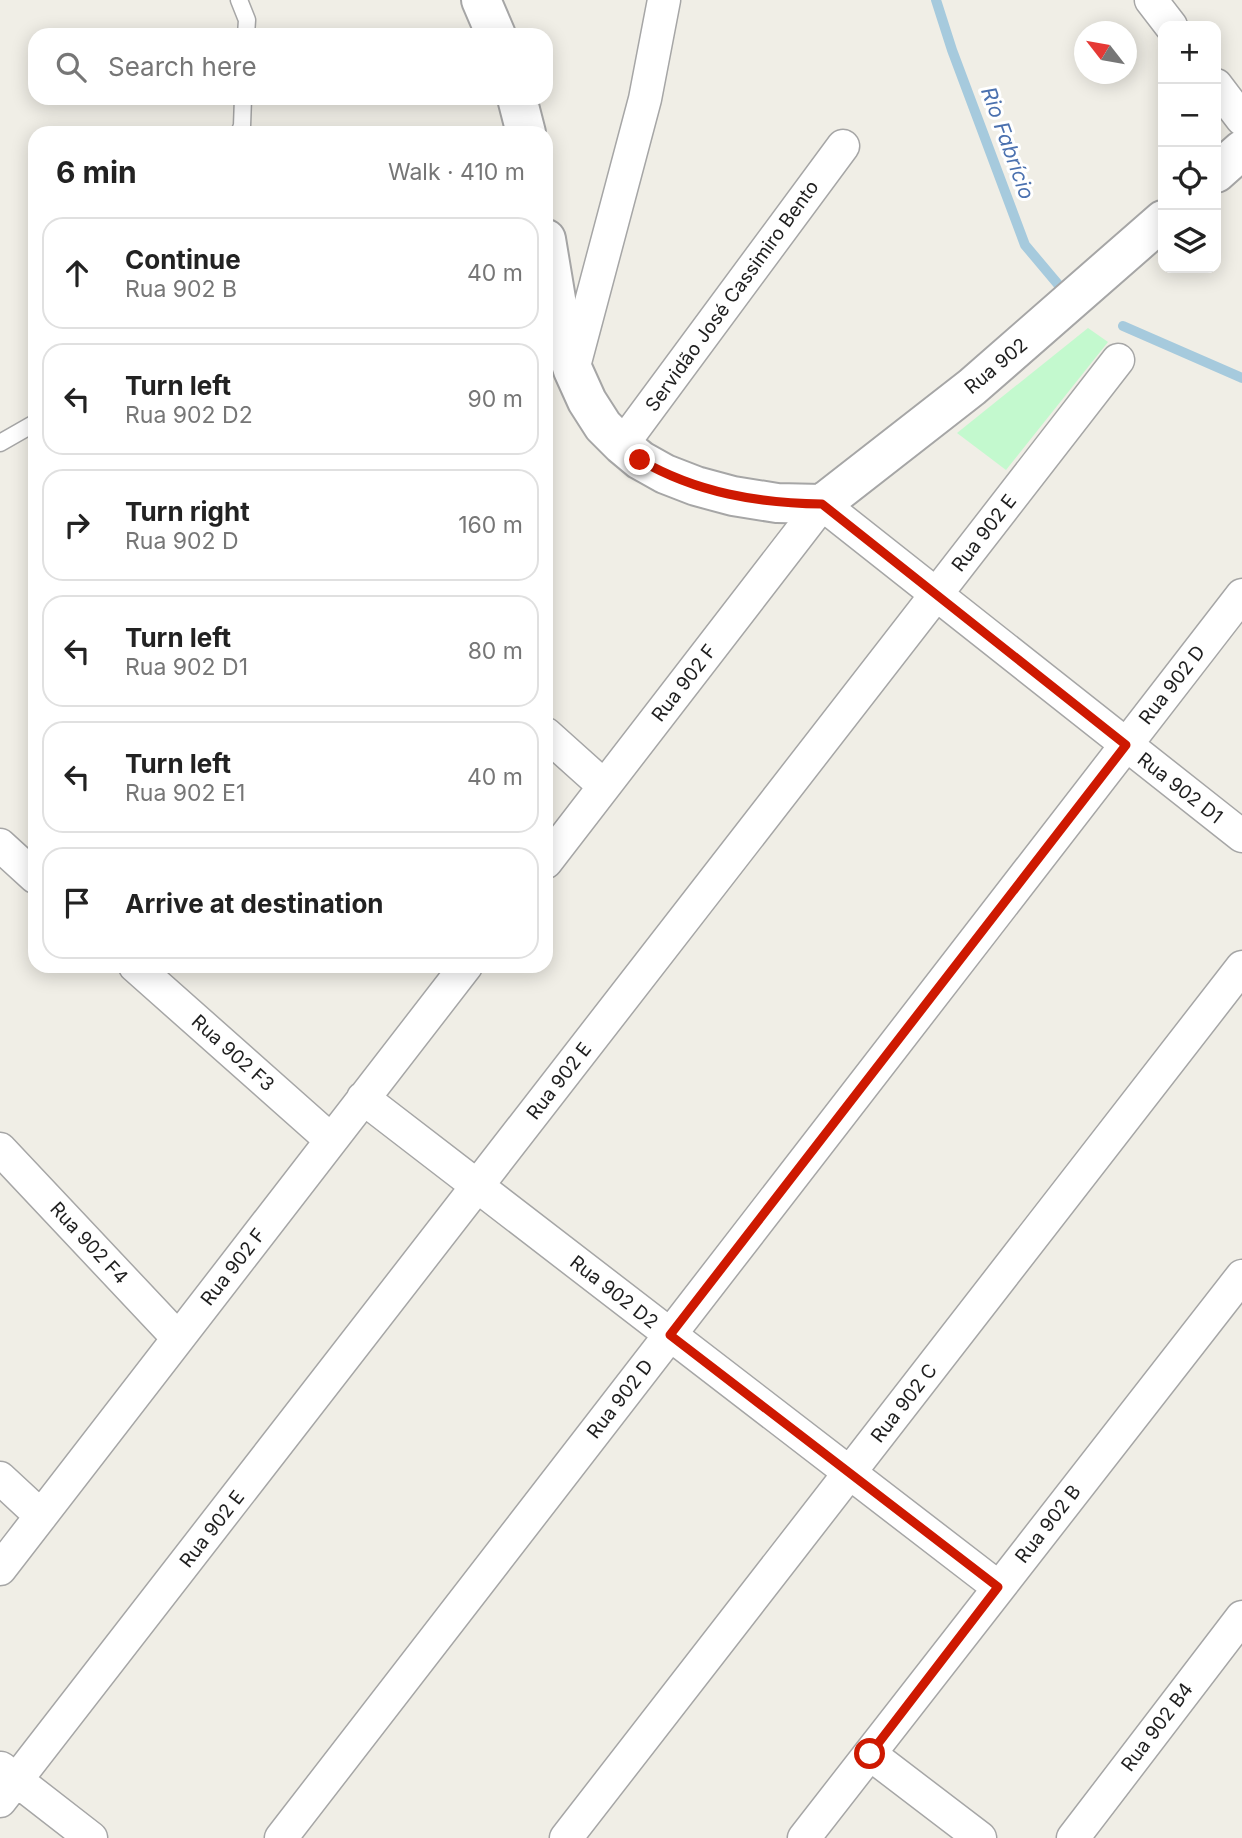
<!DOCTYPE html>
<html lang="en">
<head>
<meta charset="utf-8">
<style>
	:root { --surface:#fff; --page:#f2f2f2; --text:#222; --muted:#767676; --line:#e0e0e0 }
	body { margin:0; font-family:Inter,sans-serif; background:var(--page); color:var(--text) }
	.controls { position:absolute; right:21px; top:21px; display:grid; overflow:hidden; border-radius:14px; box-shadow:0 4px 18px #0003 }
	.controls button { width:63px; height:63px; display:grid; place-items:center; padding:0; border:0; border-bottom:2px solid var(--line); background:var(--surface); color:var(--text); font:35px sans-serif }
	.compass { position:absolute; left:1074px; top:21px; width:63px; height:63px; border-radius:50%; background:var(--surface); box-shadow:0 4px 18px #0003; rotate:301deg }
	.stop { position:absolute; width:21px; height:21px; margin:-16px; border:5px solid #ce1901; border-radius:50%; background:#fff }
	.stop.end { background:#ce1901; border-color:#fff; box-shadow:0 2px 7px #0008 }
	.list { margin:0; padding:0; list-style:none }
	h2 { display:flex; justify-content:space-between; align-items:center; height:91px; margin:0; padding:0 28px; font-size:30px }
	h2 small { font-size:23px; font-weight:400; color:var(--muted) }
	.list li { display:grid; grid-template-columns:46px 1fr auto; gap:21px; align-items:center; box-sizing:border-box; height:112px; margin:0 14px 14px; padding:0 14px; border:2px solid var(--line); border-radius:21px }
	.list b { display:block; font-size:26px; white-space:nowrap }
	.list p { margin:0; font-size:23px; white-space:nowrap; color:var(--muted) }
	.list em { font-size:23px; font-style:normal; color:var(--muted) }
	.icon { flex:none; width:38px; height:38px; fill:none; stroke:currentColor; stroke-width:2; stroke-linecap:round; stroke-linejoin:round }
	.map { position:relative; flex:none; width:1242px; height:1838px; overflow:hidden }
	.search { position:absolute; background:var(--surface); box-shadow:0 4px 18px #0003; left:28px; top:28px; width:525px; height:77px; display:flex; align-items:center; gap:18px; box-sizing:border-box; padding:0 24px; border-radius:21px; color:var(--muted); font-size:26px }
	.panel { position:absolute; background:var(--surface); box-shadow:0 4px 18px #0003; left:28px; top:126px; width:525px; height:847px; border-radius:21px }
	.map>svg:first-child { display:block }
</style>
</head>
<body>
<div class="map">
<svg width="1242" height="1838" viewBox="0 0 1242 1838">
	<rect width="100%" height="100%" fill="#f0eee6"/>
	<path fill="#c3f9ce" d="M1088,328L1108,342L1006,470L957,433Z"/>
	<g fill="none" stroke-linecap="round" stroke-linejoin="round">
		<path stroke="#a6cadd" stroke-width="10" d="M936,0L952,50L1025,245L1062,289
			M1123,326L1242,378"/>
		<g stroke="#a6a6a6" stroke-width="19">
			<path id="service" d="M239,0L247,20L246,35
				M239,133L242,126L243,98
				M0,443L35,423"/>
		</g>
		<g stroke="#a6a6a6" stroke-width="35">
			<path id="minor" d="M1151,0L1171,26
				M1216,85L1242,119
				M573,370L645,99L664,0
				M622,445L843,146
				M546,734L604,786
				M0,845L35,877
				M546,862L822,504L1242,836
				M135,966L331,1140
				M363,1098L998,1587
				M0,1149L178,1338
				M0,1478L41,1516
				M0,1569L466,966
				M870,1754L980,1838
				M1,1768L91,1838
				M0,1801L1118,360
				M281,1838L1242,595
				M566,1838L1242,967
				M804,1838L1242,1276
				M1073,1838L1242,1617"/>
		</g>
		<g stroke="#a6a6a6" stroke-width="42">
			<path id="tertiary" d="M481,0L496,35
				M517,98L526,133
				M1216,173L1242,150
				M546,239L562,335L573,370L587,401L603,426L622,445L640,460L665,474L696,486L733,496L777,503L822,504L972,387L1163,220"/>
		</g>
		<use href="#service" stroke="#fff" stroke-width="16"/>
		<use href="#minor" stroke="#fff" stroke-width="32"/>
		<use href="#tertiary" stroke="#fff" stroke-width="38"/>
	</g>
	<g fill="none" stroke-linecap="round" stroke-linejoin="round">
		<path stroke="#ce1901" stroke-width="9" d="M640,460C697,493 758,503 822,504L1126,745L670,1335L998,1587L870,1754"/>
	</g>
	<g text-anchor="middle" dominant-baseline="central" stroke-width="6" stroke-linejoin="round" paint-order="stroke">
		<g font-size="19" fill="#1f1f1f" stroke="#fff">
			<text transform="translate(732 296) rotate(-54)">Servidão José Cassimiro Bento</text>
			<text transform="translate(996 366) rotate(-40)">Rua 902</text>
			<text transform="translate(984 533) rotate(-52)">Rua 902 E</text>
			<text transform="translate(684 683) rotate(-52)">Rua 902 F</text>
			<text transform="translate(1172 685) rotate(-52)">Rua 902 D</text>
			<text transform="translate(1180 788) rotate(38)">Rua 902 D1</text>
			<text transform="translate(233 1053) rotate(42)">Rua 902 F3</text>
			<text transform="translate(559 1081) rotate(-52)">Rua 902 E</text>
			<text transform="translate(89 1243) rotate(47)">Rua 902 F4</text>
			<text transform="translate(233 1267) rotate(-52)">Rua 902 F</text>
			<text transform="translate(614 1292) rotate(38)">Rua 902 D2</text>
			<text transform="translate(620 1399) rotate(-52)">Rua 902 D</text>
			<text transform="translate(904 1403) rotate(-52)">Rua 902 C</text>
			<text transform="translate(1048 1524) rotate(-52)">Rua 902 B</text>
			<text transform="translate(212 1529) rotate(-52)">Rua 902 E</text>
			<text transform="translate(1157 1727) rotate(-53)">Rua 902 B4</text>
		</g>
		<g font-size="21" font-style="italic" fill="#4b71af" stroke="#fff">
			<text transform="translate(1008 143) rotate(70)">Rio Fabrício</text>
		</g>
	</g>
</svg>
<div class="controls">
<button>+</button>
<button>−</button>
<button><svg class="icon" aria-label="locate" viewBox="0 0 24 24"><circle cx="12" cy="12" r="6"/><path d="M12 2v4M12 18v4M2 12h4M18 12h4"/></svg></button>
<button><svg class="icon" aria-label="layers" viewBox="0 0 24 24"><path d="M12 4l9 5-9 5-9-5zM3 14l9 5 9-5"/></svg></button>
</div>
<svg class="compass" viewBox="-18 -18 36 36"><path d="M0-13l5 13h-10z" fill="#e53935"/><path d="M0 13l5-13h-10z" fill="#767676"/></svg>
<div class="stop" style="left:870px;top:1754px"></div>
<div class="stop end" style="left:640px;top:460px"></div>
<div class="search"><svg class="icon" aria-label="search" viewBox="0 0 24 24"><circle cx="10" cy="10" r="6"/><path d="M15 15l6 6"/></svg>Search here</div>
<section class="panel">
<h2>6 min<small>Walk · 410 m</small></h2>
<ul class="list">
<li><svg class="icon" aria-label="ahead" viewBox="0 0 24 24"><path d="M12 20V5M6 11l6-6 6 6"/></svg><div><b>Continue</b><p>Rua 902 B</p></div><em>40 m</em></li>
<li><svg class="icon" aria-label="left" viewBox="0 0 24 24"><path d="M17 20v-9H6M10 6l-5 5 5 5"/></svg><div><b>Turn left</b><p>Rua 902 D2</p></div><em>90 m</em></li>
<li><svg class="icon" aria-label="right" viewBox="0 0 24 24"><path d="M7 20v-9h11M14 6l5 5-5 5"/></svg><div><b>Turn right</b><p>Rua 902 D</p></div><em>160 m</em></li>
<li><svg class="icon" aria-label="left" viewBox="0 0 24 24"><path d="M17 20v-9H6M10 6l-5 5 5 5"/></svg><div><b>Turn left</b><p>Rua 902 D1</p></div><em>80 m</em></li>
<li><svg class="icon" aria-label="left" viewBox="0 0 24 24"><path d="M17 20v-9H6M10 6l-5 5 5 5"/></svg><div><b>Turn left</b><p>Rua 902 E1</p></div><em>40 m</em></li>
<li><svg class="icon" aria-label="arrive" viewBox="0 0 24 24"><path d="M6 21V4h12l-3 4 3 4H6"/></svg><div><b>Arrive at destination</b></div></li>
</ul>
</section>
</div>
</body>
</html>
